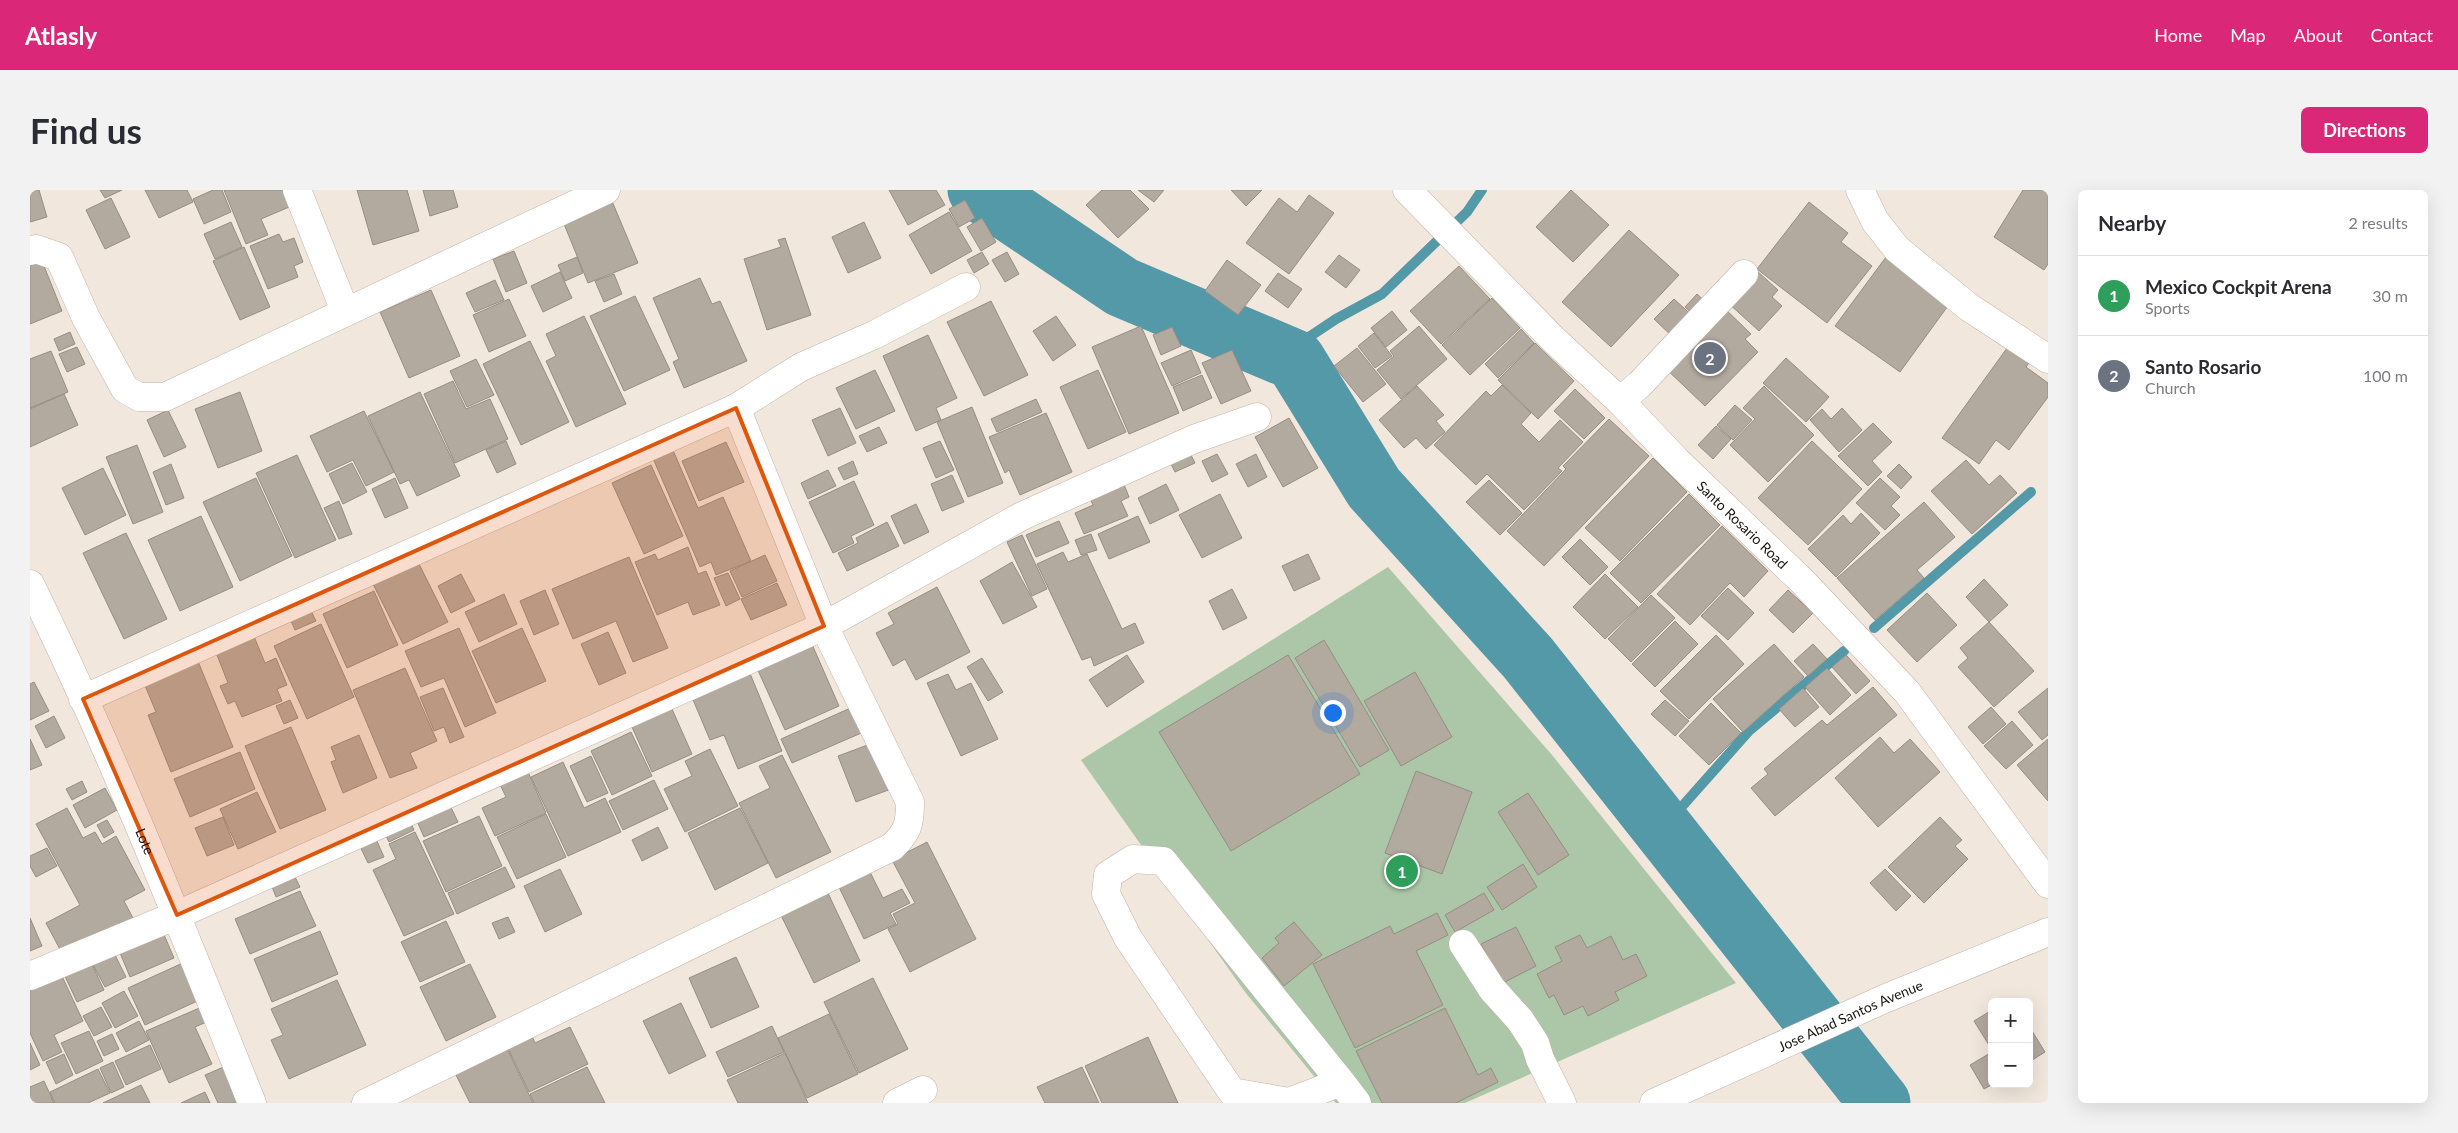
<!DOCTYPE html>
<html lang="en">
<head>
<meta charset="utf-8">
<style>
	:root { --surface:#fff; --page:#f2f2f3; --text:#2b2b33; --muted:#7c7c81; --line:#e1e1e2; --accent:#db2777 }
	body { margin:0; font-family:Lato,sans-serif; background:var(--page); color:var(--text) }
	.controls { position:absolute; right:15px; bottom:15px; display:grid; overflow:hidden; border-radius:8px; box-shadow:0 5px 20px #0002 }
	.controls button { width:45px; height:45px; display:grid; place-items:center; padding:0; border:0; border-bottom:1px solid var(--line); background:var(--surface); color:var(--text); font:25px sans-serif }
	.you { position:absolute; left:1302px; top:522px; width:18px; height:18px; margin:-12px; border:4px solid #fff; border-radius:50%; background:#1a73e8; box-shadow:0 0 0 8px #1a73e833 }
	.badge { display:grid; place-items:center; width:32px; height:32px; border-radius:50%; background:var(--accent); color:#fff; font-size:16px; font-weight:700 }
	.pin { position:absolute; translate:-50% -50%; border:2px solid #fff; box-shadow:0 1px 5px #0006 }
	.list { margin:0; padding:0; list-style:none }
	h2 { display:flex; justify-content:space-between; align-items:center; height:65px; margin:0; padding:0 20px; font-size:21px }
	h2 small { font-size:16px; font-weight:400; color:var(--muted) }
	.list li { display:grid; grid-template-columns:32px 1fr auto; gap:15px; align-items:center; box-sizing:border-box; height:80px; padding:0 20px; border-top:1px solid var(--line) }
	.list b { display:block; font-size:19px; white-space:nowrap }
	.list p { margin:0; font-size:16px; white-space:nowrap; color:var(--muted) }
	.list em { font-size:16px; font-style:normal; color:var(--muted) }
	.map { position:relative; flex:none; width:2018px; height:913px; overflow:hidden; border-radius:8px }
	header { display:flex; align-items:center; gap:30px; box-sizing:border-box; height:70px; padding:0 25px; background:var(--accent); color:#fff }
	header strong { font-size:24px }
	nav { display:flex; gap:28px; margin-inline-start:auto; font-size:18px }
	.intro { display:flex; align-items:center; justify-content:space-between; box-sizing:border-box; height:120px; padding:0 30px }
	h1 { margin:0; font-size:35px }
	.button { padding:12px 22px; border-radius:8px; background:var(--accent); color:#fff; font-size:18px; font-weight:700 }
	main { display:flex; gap:30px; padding:0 30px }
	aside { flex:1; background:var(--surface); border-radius:8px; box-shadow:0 5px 20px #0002 }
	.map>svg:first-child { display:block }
</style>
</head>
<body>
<header>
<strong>Atlasly</strong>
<nav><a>Home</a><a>Map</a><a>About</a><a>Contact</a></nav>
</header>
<div class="intro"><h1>Find us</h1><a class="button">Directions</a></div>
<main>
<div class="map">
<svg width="2018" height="913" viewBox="0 0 2018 913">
	<rect width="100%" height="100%" fill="#f2e7dd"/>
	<path fill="#abc7a7" d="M1358,377L1522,565L1706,793L1435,913H1306L1215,802L1051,570Z"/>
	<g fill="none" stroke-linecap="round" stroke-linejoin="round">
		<path stroke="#5499a8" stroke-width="10" d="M1265,170L1261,164L1276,149L1306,129L1352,104L1437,22L1452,0
			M1844,438L2001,302
			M1632,639L1719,541L1814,461"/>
		<path stroke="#5499a8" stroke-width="61" d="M948,0L1092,97L1265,170L1344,298L1498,468L1850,913"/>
	</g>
	<path fill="#b2a99f" stroke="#968d83" d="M0,0H9L17,27L0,32Z
		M70,0H92L75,8Z
		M115,0H157L163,12L129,28Z
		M183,0H192L201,22L174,34L163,9Z
		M194,0H266L271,12L231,29L238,45L216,54Z
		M327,0H377L389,41L343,55Z
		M393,0H423L428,17L400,26Z
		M859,0H906L915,15L878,35Z
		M1072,0H1100L1119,19L1088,48L1056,15Z
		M1108,0H1134L1124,12Z
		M1201,0H1232L1216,16Z
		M1541,0L1579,35L1543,72L1506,37Z
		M1993,0H2018V74L2014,80L1964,47Z
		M579,4L608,73L558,93L530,24Z
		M1279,5L1304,23L1259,84L1216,53L1249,8L1267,22Z
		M81,8L100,47L75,59L56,20Z
		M935,10L945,28L929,37L919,19Z
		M1779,12L1818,43L1811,52L1842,76L1797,133L1727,79Z
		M919,22L942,61L901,84L879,45Z
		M952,28L966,52L951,61L937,37Z
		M201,32L212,57L185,69L174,44Z
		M834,32L851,68L818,83L802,47Z
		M1599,40L1649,85L1581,157L1532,112Z
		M249,44L253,52L264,48L273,72L264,76L268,87L238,99L220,56Z
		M755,48L781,125L737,140L714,69L751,57L748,50Z
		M214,57L240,117L210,130L183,71Z
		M484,61L497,93L476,102L463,69Z
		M952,62L959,74L944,83L937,70Z
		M977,62L989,84L975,92L962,70Z
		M1309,65L1330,80L1316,98L1295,82Z
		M547,67L553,83L535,91L528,75Z
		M1856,67L1920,113L1870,182L1805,136Z
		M1197,70L1231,95L1208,125L1175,101Z
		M12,71L32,121L0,134V76Z
		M1429,76L1460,109L1411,154L1380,121Z
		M1726,80L1748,100L1742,107L1752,116L1729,141L1697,112Z
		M530,82L542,108L513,122L501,96Z
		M1248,83L1272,99L1258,118L1235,101Z
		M584,84L592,104L574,112L565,91Z
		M670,88L682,114L690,111L717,171L654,198L643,172L649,169L623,108Z
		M465,90L474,110L445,122L436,103Z
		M401,100L430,166L379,188L350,122Z
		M1667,104L1679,115L1667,128L1655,117Z
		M605,106L640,180L594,201L560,126Z
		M1462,108L1490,138L1440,185L1412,155Z
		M479,109L496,146L459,162L443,125Z
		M1644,109L1666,129L1646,150L1624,129Z
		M961,111L998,185L954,206L917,132Z
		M1691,115L1721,144L1715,149L1728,162L1675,216L1632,175Z
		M1362,121L1377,140L1356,157L1341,138Z
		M554,126L596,214L546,237L516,171L526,166L516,144Z
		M1026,126L1046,155L1023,171L1003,141Z
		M1111,136L1149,223L1099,244L1062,157Z
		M1389,136L1417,169L1371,209L1347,180L1364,166L1360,161Z
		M1142,137L1151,156L1131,165L1123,145Z
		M1491,139L1504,153L1468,188L1455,174Z
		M40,142L45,154L29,161L24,149Z
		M1344,143L1362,166L1345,178L1328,156Z
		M898,145L927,208L906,218L911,230L886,241L853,166Z
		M500,151L539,232L491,255L453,174Z
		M1505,153L1544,191L1508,229L1468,190Z
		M1980,154L2001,170L1996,177L2018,193V207L1979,260L1966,250L1949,274L1912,248Z
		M47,157L55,174L37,182L29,164Z
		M1327,158L1356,194L1333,212L1304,176Z
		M1161,160L1171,183L1142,196L1131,173Z
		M1202,160L1221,201L1191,214L1172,173Z
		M21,161L38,202L0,218V169Z
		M1756,168L1799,207L1776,232L1733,193Z
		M446,169L464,205L437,217L420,181Z
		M845,180L865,221L826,239L806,198Z
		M1068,180L1096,242L1058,259L1030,197Z
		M1172,185L1182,208L1153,221L1143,197Z
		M423,191L436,219L460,209L478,249L425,273L394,204Z
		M1472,195L1501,223L1491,234L1509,252L1530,230L1553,252L1528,278L1532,281L1494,320L1457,284L1446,295L1404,255L1456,201L1461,206Z
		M1387,196L1414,225L1406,231L1415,242L1396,259L1386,248L1374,258L1349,230Z
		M1734,196L1784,245L1738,292L1700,255L1725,229L1713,218Z
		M1545,199L1575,228L1554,249L1524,221Z
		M210,202L232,261L188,278L165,219Z
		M390,202L430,286L387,306L379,290L370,294L338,226Z
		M34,204L48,235L0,257V219Z
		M1006,209L1012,222L967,242L961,229Z
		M1705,215L1722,230L1703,250L1687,235Z
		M942,217L973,293L938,307L907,232Z
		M810,218L826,253L798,266L782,230Z
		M1812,218L1832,240L1809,262L1780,230L1792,219L1801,229Z
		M138,220L156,257L134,267L117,230Z
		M334,221L364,282L336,296L323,270L297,282L280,246Z
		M1016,223L1042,282L990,305L979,280L975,283L959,247Z
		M1259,228L1288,278L1253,297L1225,247Z
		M1579,229L1619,266L1514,376L1477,341L1536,279L1533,276Z
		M1843,233L1862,252L1842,271L1852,282L1838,296L1808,266Z
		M1686,236L1701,249L1683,269L1668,255Z
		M849,237L857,253L837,262L829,246Z
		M476,251L486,274L467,283L456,260Z
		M910,251L924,280L906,288L893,258Z
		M1782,251L1832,299L1778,355L1728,308Z
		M696,252L714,292L669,311L652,271Z
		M107,255L133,322L103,334L76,267Z
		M1157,257L1165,273L1145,282L1137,266Z
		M642,258L668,318L693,307L721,371L686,385L681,372L670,377L622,266Z
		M1187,264L1198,284L1182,292L1172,271Z
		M1226,264L1237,287L1218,297L1206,274Z
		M267,265L306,350L265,368L226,283Z
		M1623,268L1657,302L1590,371L1555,338Z
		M1936,270L1959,295L1970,285L1987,303L1942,344L1901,301Z
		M823,271L828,284L814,290L808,278Z
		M322,273L337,302L313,314L299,284Z
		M141,274L154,308L136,315L123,282Z
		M1869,274L1882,287L1871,299L1857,286Z
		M621,275L653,346L614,364L582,293Z
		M73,278L96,325L55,345L32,298Z
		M798,280L806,296L778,309L771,293Z
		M922,285L934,312L912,321L901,294Z
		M1091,287L1099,307L1091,311L1098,326L1054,344L1045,323L1063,315L1057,302Z
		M226,288L262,366L210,391L173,312Z
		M365,288L378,318L355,328L342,299Z
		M1850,288L1870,307L1861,316L1870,325L1855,340L1826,313Z
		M1459,290L1492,323L1470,345L1436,312Z
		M824,291L844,335L821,346L824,353L803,363L779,312Z
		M1136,294L1149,320L1120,334L1108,308Z
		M1190,304L1212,348L1172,368L1149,325Z
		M1659,304L1690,335L1611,413L1580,383Z
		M309,311L322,344L309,349L294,318Z
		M1894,312L1925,347L1887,380L1894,388L1845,430L1807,388Z
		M886,314L899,342L874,354L861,326Z
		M1831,323L1850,343L1806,387L1778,359L1813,325L1821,334Z
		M171,326L203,397L150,421L118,350Z
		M1108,326L1120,352L1079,369L1068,344Z
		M1029,331L1039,353L1006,367L996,345Z
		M857,332L869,356L817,381L808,363L828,353L826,348Z
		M1692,336L1738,381L1714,407L1700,393L1660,435L1627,404Z
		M96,343L137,429L94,449L53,363Z
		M1061,344L1067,360L1051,365L1045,350Z
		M992,345L1017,399L1002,406L977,352Z
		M1550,349L1578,377L1560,395L1532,367Z
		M658,357L668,384L676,381L690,415L663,425L658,412L627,425L605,372L625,364L628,370Z
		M1033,362L1038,372L1057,364L1092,439L1105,433L1114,453L1064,476L1061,467L1052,470L1007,374Z
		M384,364L418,432L373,454L339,386Z
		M1278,364L1290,389L1264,401L1252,376Z
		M735,365L747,391L712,407L700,381Z
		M599,367L638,458L603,472L586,431L543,449L522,399Z
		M982,372L1007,417L973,434L950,391Z
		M698,383L710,409L696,416L684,388Z
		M431,384L445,411L421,423L408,396Z
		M1575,384L1608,417L1575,449L1543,417Z
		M1954,389L1978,415L1959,432L1936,407Z
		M747,393L757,415L721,430L711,409Z
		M907,397L940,462L886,490L875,469L863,476L846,443L864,434L858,423Z
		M1698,398L1724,423L1698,450L1671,426Z
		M1202,399L1217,428L1193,440L1179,411Z
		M515,400L529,434L504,445L490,411Z
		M1758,400L1783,423L1763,443L1739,420Z
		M344,401L368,455L317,478L293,424Z
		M1897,403L1927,435L1887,472L1857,440Z
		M474,404L487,434L449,452L435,422Z
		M1621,405L1645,428L1601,472L1578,449Z
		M278,415L286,431L265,440L258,424Z
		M1645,431L1668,454L1625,497L1602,474Z
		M1959,432L2004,481L1964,517L1928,477L1938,468L1930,458Z
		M291,434L324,507L277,529L244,456Z
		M429,438L466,523L435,537L414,488L391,497L375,461Z
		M492,438L516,491L466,513L442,461Z
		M578,442L596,483L569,495L551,454Z
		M223,444L235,473L246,468L257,495L247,499L252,511L212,527L205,511L198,514L190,496L198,493L185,460Z
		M1686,445L1714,474L1659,529L1630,501Z
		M1294,450L1359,560L1330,577L1265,468Z
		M781,452L809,516L755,540L726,476Z
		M1744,454L1774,487L1713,542L1683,509Z
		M1783,454L1797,469L1778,486L1764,471Z
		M165,464L203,557L141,582L118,525L126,522L111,486Z
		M1097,465L1114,492L1077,517L1059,490Z
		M1258,465L1330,584L1201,661L1129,542Z
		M1816,465L1840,491L1826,504L1802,477Z
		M952,468L973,502L958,511L937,477Z
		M375,478L407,551L380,563L387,578L360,588L323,500Z
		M1797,478L1821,505L1800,525L1775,497Z
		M719,481L752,561L708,579L694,545L680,550L661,505Z
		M1385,482L1422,547L1371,576L1334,511Z
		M918,484L926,500L941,493L968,549L931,566L897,493Z
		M4,492L19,521L0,530V494Z
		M1843,497L1867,525L1745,626L1721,598L1738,584L1734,579L1792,530L1797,535Z
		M413,498L434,547L420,553L414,537L404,541L390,507Z
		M1773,498L1789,517L1765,537L1749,519Z
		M2018,498V545L2012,550L1988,522Z
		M260,510L268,528L254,534L246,516Z
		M638,510L662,564L622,582L598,528Z
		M1635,510L1659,531L1645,546L1621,524Z
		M1681,513L1711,543L1679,575L1649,546Z
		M825,516L836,541L762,573L751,549Z
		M1961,517L1976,534L1953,554L1938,537Z
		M24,526L35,548L16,558L5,536Z
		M1982,531L2003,555L1976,579L1954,556Z
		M261,537L296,620L250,639L215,556Z
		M601,542L622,586L582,605L561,561Z
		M329,545L347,588L313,603L301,572L306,570L301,557Z
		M1850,547L1864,563L1880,549L1910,582L1848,637L1805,588Z
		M0,549L12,575L0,580Z
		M2018,549V611L1987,575Z
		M843,553L861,599L826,612L808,566Z
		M680,559L708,616L655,642L634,599L662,586L655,571Z
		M210,562L225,599L160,627L144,589Z
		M752,565L801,662L746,688L709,613L740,598L729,576Z
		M561,566L578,603L557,612L540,576Z
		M533,572L554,618L575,608L591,642L538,666L501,587Z
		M494,573L516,623L465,646L452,618L476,607L466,586Z
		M1386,581L1442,602L1412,684L1355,663Z
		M624,590L638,619L593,640L579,611Z
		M52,591L57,602L42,610L36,599Z
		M75,598L87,620L55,638L43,615Z
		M227,602L246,642L208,659L190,619Z
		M1498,603L1539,665L1508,685L1468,622Z
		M416,607L428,632L394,647L383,622Z
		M37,618L53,648L65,642L72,654L86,646L115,700L94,711L103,728L33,765L16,733L50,715L6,634Z
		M710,618L738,673L685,700L658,643Z
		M377,624L384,640L359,652L351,636Z
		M516,624L536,667L487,689L467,647Z
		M449,626L472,676L416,702L393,651Z
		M193,627L204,655L177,666L165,638Z
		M1910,627L1932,650L1925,656L1938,669L1894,713L1858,677Z
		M77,630L84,642L74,648L67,635Z
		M628,637L638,658L612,671L602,650Z
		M342,640L354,667L338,673L326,648Z
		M385,642L424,724L374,746L343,680L366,669L359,654Z
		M897,652L946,749L880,782L858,739L868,734L863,724L885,713L862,670Z
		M17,658L27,676L6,687L0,676V666Z
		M1493,674L1507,697L1472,720L1457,697Z
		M475,677L485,697L427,724L418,703Z
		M838,678L853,708L872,699L880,713L860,723L866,734L834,749L807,693Z
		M261,679L270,697L246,707L239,689Z
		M530,679L552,724L515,742L494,696Z
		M1855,679L1881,706L1866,721L1840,693Z
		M270,701L286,736L220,764L205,729Z
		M797,701L830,771L784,793L746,715Z
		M1454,703L1464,720L1425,742L1415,725Z
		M1407,723L1418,745L1386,761L1413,815L1325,858L1283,774L1360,736L1364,744Z
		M478,727L485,742L469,749L462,733Z
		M0,728L12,756L0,761Z
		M416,731L435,772L390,792L371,752Z
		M1264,732L1292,765L1254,796L1232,768L1249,753L1245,748Z
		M1486,737L1506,776L1471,794L1451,754Z
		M132,740L144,768L100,787L88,758Z
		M290,741L308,784L242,812L224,769Z
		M1550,745L1557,758L1581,746L1593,770L1606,764L1617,786L1585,802L1589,810L1558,826L1553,816L1534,825L1524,805L1519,808L1507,784L1532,771L1525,757Z
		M83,761L96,787L75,797L61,771Z
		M706,767L729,817L681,838L659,788Z
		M60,770L74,800L47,812L33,782Z
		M157,771L174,808L115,835L98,798Z
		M440,774L466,827L416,851L390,797Z
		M31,784L53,831L24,845L32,862L13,871L0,843V798Z
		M843,788L878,859L829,883L794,812Z
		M307,790L336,855L259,889L241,850L253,845L241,819Z
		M94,801L108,826L85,838L72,813Z
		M181,813L188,827L165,837L182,874L139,893L116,841Z
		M651,813L676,866L639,884L613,831Z
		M71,817L82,837L64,846L53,826Z
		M1415,818L1448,885L1461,878L1468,892L1426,913H1352L1326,861Z
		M1962,820V860L1944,831Z
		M799,824L828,884L777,908L748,848Z
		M109,831L119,850L96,862L86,843Z
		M497,835L505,853L540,837L558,874L499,902L472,846Z
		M742,836L754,862L698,887L686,862Z
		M1999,836L2015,862L1999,872Z
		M59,841L73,871L46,884L31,853Z
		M82,844L89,859L74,866L67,851Z
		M1118,847L1148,913H1072L1055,876Z
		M472,848L503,913H440L420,873Z
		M0,853L10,875L0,880Z
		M120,855L131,879L96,895L85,871Z
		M1962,862L1963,894L1954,899L1940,875Z
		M755,863L778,913H708L697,890Z
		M34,864L43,885L26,894L16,872Z
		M83,872L94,897L81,903L70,878Z
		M196,876L213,913H188L175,885Z
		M557,877L575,913H504L500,904Z
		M1052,877L1069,913H1015L1007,897Z
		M68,879L80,903L58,913H25L20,902Z
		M14,891L24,913H0V897Z
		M111,895L120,913H73Z
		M175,902L180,913H151Z"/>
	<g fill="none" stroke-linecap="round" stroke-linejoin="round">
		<g stroke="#bfb5ab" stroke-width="29">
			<g id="minor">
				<path d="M267,0L315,121"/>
				<path id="s1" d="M1377,0L1524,150L1590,211L1647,271L1773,392L1877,502L2018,694"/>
				<path d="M1830,0L1845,31L1867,59L1940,118L2018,169"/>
				<path d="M0,61L6,59L29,67L56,128L95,199L109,207H135L576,0"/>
				<path d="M1590,211L1610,194L1714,84"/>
				<path id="s2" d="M0,394C83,563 152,739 222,913"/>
				<path d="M53,509L706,218L771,177L844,145L936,97"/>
				<path d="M1433,754L1462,799L1490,830L1505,853L1510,869L1532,913"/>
				<path d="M0,786L147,725L794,436L992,326L1164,249L1227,227"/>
				<path d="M1311,892L1259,912L1202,902L1098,748L1076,704L1078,685L1103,669L1133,671L1311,892L1327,913"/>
				<path d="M336,913L862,657C878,642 880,634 880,612L794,436L706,218"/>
				<path d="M867,913L893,900"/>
			</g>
		</g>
		<g stroke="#bfb5ab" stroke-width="29">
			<g id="highway">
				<path id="s3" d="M1624,913L1854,809L2018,742"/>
			</g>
		</g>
		<use href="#minor" stroke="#fff" stroke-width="28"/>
		<use href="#highway" stroke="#fff" stroke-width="28"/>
	</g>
	<path fill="#de560c" fill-opacity="0.2" stroke="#de560c" stroke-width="4" stroke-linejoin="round" d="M706,218L794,436L147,725L53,509Z"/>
	<g text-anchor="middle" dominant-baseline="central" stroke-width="4" stroke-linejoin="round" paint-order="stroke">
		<g font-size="14" fill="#191512" stroke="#fff5ea">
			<text stroke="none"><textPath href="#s1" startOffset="474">Santo Rosario Road</textPath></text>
			<text stroke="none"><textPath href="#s2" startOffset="282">Lote</textPath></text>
			<text stroke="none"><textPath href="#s3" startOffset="215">Jose Abad Santos Avenue</textPath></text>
		</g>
	</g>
</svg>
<div class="controls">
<button>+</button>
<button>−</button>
</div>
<div class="you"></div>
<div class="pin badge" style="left:1372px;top:681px;background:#2e9e5b">1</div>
<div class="pin badge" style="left:1680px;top:168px;background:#6b7280">2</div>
</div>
<aside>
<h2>Nearby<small>2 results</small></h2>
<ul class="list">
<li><span class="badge" style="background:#2e9e5b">1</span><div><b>Mexico Cockpit Arena</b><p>Sports</p></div><em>30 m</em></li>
<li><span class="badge" style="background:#6b7280">2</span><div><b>Santo Rosario</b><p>Church</p></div><em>100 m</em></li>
</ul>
</aside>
</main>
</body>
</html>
